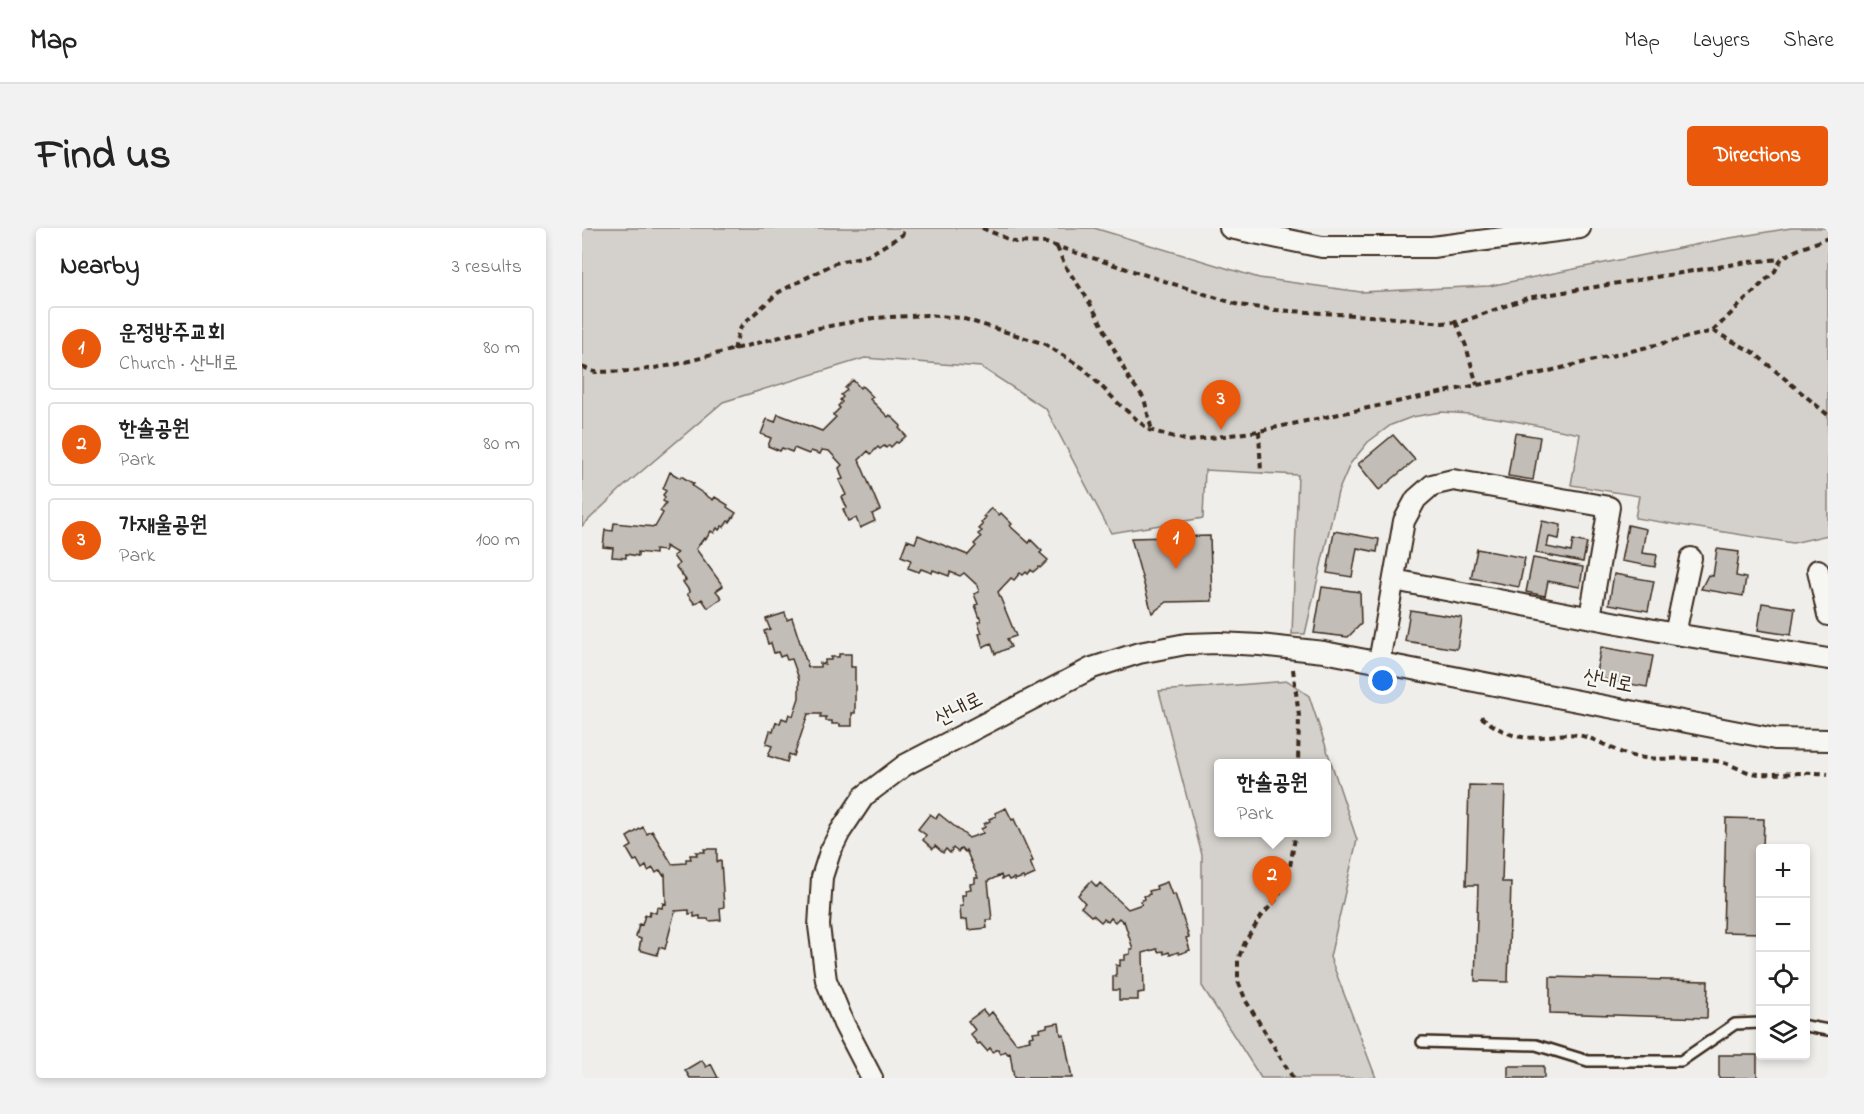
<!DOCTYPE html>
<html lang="en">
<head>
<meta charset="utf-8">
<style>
	:root { --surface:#fff; --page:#f2f2f2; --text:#222; --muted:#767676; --line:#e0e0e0; --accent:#ea580c }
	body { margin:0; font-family:"Indie Flower","Poor Story",sans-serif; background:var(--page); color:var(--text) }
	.controls { position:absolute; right:18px; bottom:18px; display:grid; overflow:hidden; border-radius:6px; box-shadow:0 3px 9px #0003 }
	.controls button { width:54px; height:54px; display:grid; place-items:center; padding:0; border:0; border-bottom:2px solid var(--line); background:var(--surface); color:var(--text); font:30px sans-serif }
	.you { position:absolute; left:801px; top:453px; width:21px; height:21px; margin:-15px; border:4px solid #fff; border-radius:50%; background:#1a73e8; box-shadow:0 0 0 9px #1a73e833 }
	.badge { display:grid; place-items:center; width:39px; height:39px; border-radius:50%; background:var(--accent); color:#fff; font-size:20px; font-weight:700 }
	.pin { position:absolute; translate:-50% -50px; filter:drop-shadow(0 2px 3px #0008) }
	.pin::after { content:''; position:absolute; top:32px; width:21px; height:18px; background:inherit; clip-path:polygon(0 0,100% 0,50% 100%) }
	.popup { position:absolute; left:632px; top:531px; width:117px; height:78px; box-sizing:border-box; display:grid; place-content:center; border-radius:6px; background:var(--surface); filter:drop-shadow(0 2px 4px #0005); font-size:20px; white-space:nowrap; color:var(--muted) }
	.popup b { font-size:22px; color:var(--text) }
	.popup::after { content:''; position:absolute; left:50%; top:100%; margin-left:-12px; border:12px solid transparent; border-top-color:var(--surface) }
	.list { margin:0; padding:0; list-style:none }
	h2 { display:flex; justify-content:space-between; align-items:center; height:78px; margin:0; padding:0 24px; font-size:26px }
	h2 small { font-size:20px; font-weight:400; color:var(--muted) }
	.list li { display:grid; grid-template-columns:39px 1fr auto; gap:18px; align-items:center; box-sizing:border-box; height:84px; margin:0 12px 12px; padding:0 12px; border:2px solid var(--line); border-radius:6px }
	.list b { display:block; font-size:22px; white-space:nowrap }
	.list p { margin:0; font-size:20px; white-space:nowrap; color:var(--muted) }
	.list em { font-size:20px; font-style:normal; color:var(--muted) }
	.icon { flex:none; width:33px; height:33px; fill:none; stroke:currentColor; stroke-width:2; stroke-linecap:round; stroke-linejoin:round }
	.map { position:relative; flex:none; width:1246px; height:850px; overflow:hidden; border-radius:6px }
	header { display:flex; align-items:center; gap:36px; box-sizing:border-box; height:84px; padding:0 30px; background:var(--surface); border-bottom:2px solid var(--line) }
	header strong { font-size:28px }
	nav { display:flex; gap:33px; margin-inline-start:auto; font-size:21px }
	.intro { display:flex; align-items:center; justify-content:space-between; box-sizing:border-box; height:144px; padding:0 36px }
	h1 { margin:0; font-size:42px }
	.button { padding:15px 27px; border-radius:6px; background:var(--accent); color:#fff; font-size:21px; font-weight:700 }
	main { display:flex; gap:36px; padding:0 36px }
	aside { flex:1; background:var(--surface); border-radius:6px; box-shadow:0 3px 9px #0003 }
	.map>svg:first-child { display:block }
</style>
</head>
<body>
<header>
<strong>Map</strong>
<nav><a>Map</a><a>Layers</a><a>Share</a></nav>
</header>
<div class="intro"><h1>Find us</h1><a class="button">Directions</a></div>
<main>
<aside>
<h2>Nearby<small>3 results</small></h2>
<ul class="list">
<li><span class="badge">1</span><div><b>운정방주교회</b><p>Church · 산내로</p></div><em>80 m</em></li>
<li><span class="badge">2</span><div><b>한솔공원</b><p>Park</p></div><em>80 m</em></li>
<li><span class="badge">3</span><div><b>가재울공원</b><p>Park</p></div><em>100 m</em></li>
</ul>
</aside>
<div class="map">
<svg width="1246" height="850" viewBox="0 0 1246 850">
	<rect width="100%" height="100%" fill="#efeeea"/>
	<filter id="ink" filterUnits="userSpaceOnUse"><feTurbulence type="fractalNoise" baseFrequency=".0167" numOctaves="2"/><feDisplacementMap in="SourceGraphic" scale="12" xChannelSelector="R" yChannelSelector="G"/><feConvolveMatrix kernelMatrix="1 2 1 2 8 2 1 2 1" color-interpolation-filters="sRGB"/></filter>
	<g filter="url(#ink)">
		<path fill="#d4d1cc" stroke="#887e75" stroke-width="1.5" fill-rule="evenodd" d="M0,0H512L677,50L779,64L907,58L1142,11L1209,0H1246V307L1211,315L1053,290L1057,268L989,257L998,206L927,192L887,186L859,184L830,189L809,197L786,214L768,236L756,264L723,406H710L716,247L623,242L621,290L529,305L464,181L399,139L283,130L141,174L40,260L0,298Z
			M706,453L727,468L775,612L748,729L794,850H679L620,758V627L577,463ZM636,536H744V604H636Z"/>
		<path fill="#c2bdb7" stroke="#3b2a1e" stroke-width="1.5" d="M271,152L278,160L280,158L291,169L288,171L306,189L308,187L319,198L317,200L324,208L316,215L314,214L309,219L307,217L304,220L302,218L298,221L296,219L289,226L286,223L277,232L298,282L290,286L293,293L278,300L274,290L266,293L261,281L265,280L260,269L264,267L257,252L261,251L257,240L260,237L247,223L240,222L238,226L229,223L227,226L212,220L210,224L200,220L198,223L186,218L189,210L179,206L185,191L193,194L196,186L240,203L254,189L251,187L258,180L256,178L260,174L258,172L261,169L259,167L265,162L263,160Z
			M933,205L958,209L951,252L926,248Z
			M811,207L833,232L797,262L776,236Z
			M88,244L98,250L99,248L112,256L110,258L131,272L133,269L146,277L145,279L154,285L148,294L146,293L142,299L140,298L137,302L135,300L132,305L129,303L124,311L122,310L114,321L141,358L134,363L140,370L126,380L120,371L113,376L105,366L108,364L101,354L104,352L94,339L97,336L91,328L95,325L83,318V323L73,322V326L56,324V328L44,326V330L30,329L31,320L21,319L23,302L31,303L32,295L73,299L81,285L78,283L84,275L81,273L83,269L81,267L84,263L81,261Z
			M409,280L417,287L419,285L430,296L428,298L447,315L449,312L460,323L458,325L466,332L458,340L457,339L451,344L449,342L446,346L444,344L441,347L438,345L432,352L429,350L416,364L434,408L425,411L429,419L413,426L409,415L401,419L397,406L400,405L396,394L399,393L393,377L396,376L392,366L397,364L396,358L382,345L378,348L368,344L367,348L351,342L350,345L339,341L337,344L326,340L329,332L319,328L325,312L333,315L336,307L386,327L394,318L392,316L399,309L396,306L400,303L397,301L401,297L399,295L404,289L402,288Z
			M960,293L979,297L977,311L967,309L965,319L989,324L991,312L1005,315L1001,334L954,325Z
			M1046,297L1064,301L1060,325L1075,327L1073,339L1039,333Z
			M752,303L797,311L795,324L775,320L770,349L745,345Z
			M628,308L630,373L585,374L570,385L549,310Z
			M895,321L943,330L937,359L889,350Z
			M1135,321L1157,324L1154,348L1164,350L1161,368L1119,361L1126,347L1131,348Z
			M951,330L1001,339L998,359L966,353L963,368L944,364Z
			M1032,346L1072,353L1066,383L1027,376Z
			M740,359L778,364L779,396L766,409L732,405Z
			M1180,375L1213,380L1209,407L1176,402Z
			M828,382L880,390L875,421L823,413Z
			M203,385L205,392L210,390L226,439H238V435L243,436V432H249V429H257V426H269V439H273V485H270V498H258V496H250V493H244V489H238L239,486H226L212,528L207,526L205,534L186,528L190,518L184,516L188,503L191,504L194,494L198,495L200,490L205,492L207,486L211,488L217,470V451L210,431L205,432L203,427L198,429L196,424L192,425L189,415L186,416L182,403L188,401L184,391Z
			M1019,419L1071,428L1065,459L1013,450Z
			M887,557L923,558L920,654H929L926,754L893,753L896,657H884Z
			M424,580L430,592L432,591L451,633L448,634L453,646L442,651L441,649L433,652L432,650L427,652L425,649L420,651L419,647L406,653L410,692H404L405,700L386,702L385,691L379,692L378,678H381L380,667H384L383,662L389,661L388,656L393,655V650H396L384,622L383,624L379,620L376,624L371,620L368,625L364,621L361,625L353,618L351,621L341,612L344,607L336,601L348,586L354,590L357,586L387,610L401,605L399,601L403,599L402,596L408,593L407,591L414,588L413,585Z
			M1144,590L1182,591L1181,620H1178V705L1141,704Z
			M61,599L65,606L70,603L90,636L104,635V631H109L108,627H115L114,624H123L122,621H135V634L139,633L142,679L138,680L139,692L127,693L126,691H118V688L112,689V685L107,686V682L93,683L83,721L77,719L75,727L57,722L59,711L54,709L57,696L60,697L63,687L67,688L68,683L74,685L75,679L80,680L81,675L84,676L83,646L81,647L78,642L74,645L71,640L66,643L64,638L60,641L55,632L52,633L45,621L50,618L45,609Z
			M509,653L515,659L518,655L546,681L560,676L558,673L563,671L562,668L568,666L567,663L575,661L574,658L585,654L590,667L593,666L607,709L604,710L608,722L597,726L596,724L588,727L587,724L582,726L581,723L576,724L575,721L561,725L562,764L556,765V772H537V762H531V748H534V737L538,738V732H543V727L548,726V721H551L542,693L541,694L537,690L533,694L529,690L526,694L522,691L519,694L511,687L509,688L499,679L503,675L496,667Z
			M968,749L1126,753L1125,790L968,785Z
			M401,782L406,788L410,784L434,815L448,812L447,809L452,808L451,804L458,803L457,801L465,799V797L477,795L479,807H482L490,850H432L428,825L426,826L423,823L419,826L416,821L411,824L408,820L405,823L398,815L396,816L388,806L393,802L386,793Z
			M1137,827H1175V850H1137Z
			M120,832L124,839L129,836L136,850H108L103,842Z
			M926,838H962V850H926Z"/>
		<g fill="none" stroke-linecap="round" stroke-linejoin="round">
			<g stroke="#3b2a1e" stroke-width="14">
				<path id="lane" d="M1224,798L1246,802
					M840,814L954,817L1006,833H1099L1153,796L1178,795"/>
			</g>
			<g stroke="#3b2a1e" stroke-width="24">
				<path id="street" d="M648,0L740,19H850L998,0
					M1236,342L1246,387
					M812,352L1093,406L1246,431
					M1093,406L1109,330
					M797,434L822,293L834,271L850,257L871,252L1027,279L1008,389
					M290,850L262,796L244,752L237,698L240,649L248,624L258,604L282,568L323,537L379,508L510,440L557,425L604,416L637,415L678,417L742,424L1193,511L1246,512"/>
			</g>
			<path stroke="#3b2a1e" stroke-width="4" stroke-dasharray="6 4.5" stroke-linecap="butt" d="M400,0L433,14L464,15L657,77L694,82L803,89L861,95L882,93L945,70L1166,34L1199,31
				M475,19L483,38L503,67L517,91L547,151L562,170L570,203
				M874,94L884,118L895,157
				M1131,103L1171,124L1246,187
				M152,122L156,106L160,97L197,64L253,35L287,27L320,7L323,0
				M0,139L13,144L52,143L92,137L221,103L291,90L345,87L379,90L463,116L501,140L538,177L567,202L607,213L677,203L895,157L955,146L1131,103L1193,43L1200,30L1215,22L1246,10
				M677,203L679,245
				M711,441L717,488L716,536
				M899,489C912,498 924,507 940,509C958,512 977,504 995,507C1017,510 1034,526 1056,529C1081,533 1108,528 1134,533C1149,535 1161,545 1177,546C1200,547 1223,543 1246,546
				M711,850L664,773L656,753V731L664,712L679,689L695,670L707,644L714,604"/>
			<use href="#lane" stroke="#f6f6f2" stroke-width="9"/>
			<use href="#street" stroke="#f6f6f2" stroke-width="20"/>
		</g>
	</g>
	<g text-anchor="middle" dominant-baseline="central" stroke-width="4.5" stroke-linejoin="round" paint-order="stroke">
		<g font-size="21" fill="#3b2a1e" stroke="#f6f6f2">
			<text transform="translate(1026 454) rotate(11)">산내로</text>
			<text transform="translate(377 482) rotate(-27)">산내로</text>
		</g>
	</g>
</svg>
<div class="controls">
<button>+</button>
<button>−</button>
<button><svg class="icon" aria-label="locate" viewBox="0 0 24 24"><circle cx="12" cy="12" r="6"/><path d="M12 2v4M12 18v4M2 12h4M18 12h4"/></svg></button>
<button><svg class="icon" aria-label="layers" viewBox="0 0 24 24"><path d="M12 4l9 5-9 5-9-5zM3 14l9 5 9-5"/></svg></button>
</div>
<div class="you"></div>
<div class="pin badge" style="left:594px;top:341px">1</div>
<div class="pin badge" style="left:690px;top:678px">2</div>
<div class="popup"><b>한솔공원</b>Park</div>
<div class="pin badge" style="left:639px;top:202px">3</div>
</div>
</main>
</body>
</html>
